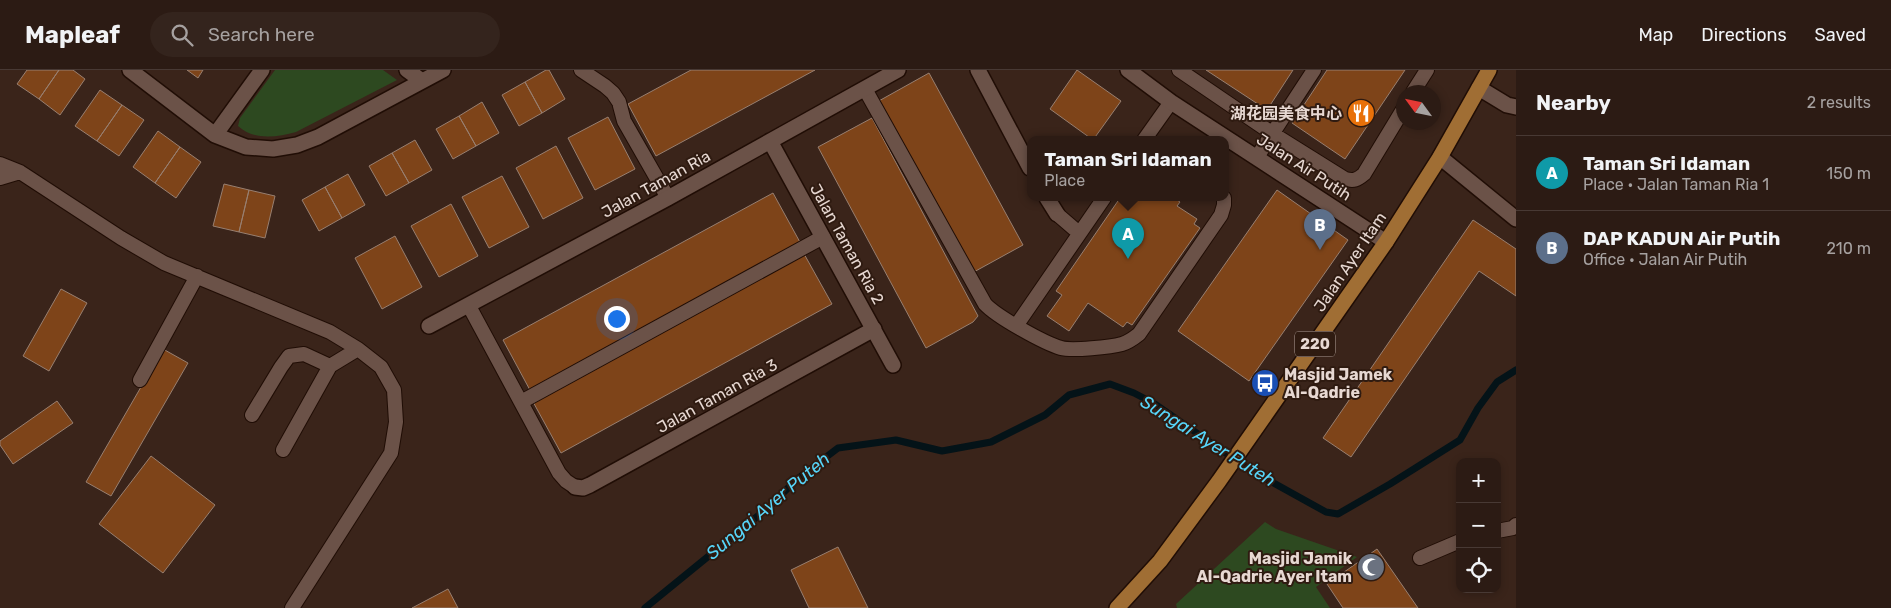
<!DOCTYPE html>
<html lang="en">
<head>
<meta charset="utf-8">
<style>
	:root { --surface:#2c1b14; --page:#34241d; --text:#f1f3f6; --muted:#a6a1a0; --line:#483934; --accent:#0f766e }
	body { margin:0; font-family:Rubik,"Noto Sans SC",sans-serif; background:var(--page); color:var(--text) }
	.controls { position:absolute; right:15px; bottom:15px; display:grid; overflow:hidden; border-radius:10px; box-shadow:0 2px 8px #0003 }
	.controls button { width:45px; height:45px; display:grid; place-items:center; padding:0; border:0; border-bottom:1px solid var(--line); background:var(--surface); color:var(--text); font:25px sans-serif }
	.compass { position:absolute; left:1396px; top:15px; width:45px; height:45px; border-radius:50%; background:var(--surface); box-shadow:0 2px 8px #0003; rotate:303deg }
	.you { position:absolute; left:616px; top:248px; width:18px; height:18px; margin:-12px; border:4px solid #fff; border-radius:50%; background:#1a73e8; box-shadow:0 0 0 8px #1a73e833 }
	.badge { display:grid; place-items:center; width:32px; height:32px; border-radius:50%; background:var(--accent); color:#fff; font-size:16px; font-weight:700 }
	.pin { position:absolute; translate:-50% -41px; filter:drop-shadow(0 1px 2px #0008) }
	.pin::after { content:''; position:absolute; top:26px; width:18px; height:15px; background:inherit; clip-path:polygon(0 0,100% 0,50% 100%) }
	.popup { position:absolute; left:1027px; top:66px; width:202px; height:65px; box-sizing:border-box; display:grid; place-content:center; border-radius:10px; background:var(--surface); filter:drop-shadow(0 1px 4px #0005); font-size:16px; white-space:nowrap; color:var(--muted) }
	.popup b { font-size:19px; color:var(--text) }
	.popup::after { content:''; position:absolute; left:50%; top:100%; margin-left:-10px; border:10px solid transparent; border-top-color:var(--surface) }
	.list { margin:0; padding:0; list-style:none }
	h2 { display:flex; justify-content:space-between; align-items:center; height:65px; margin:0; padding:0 20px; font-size:21px }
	h2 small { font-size:16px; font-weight:400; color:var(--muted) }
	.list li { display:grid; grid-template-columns:32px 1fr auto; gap:15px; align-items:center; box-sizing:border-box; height:75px; padding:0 20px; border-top:1px solid var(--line) }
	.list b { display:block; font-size:19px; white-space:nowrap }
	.list p { margin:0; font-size:16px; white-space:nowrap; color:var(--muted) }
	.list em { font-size:16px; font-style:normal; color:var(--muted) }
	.icon { flex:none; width:28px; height:28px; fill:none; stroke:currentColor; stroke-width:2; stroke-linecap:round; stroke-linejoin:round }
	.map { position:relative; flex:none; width:1516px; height:538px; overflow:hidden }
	header { display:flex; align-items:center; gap:30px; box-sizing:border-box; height:70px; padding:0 25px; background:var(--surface); border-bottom:1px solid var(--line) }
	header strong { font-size:24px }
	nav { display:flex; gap:28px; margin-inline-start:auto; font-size:18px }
	.search { width:350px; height:45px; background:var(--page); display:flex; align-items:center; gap:12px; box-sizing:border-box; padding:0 18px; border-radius:28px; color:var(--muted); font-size:19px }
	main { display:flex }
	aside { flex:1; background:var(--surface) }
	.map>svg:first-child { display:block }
</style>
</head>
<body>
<header>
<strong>Mapleaf</strong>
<div class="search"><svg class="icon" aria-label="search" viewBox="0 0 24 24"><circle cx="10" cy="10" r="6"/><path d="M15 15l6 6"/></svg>Search here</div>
<nav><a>Map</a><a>Directions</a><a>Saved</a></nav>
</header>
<main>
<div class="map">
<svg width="1516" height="538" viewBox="0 0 1516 538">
	<rect width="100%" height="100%" fill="#3a241a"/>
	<path fill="#2d4920" d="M275,0H383L397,10L296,62C277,67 254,71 238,56L240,48Z
		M1265,452L1276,459L1357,487L1316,517L1330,538H1177L1176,534Z"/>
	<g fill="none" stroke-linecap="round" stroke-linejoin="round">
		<path stroke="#041318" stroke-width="7" d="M645,538L770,436L796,410L838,378L896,370L942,381L991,372L1045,345L1069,325L1110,314L1134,323L1155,334L1250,400L1326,442L1338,444L1390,414L1460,370L1478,338L1497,312L1516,300"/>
	</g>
	<path fill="#7e4419" stroke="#987f70" d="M27,0H59L39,29L17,14Z
		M59,0H73L85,9L60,45L39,29Z
		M187,0H203L198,8Z
		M546,0H549L565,29L542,43L525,12Z
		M691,0H815L656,86L628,34Z
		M1077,0L1121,31L1093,70L1050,39Z
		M1206,0H1293L1267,40Z
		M1327,0H1405L1345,89L1292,53Z
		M929,3L1023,175L972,203L877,32Z
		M525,12L542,43L519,56L502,25Z
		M100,20L122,35L97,71L75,56Z
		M482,32L499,63L476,76L459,46Z
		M122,35L144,50L119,86L97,71Z
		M459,46L476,76L453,89L436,59Z
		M608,47L635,99L595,120L568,68Z
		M872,48L978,246L973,252L926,278L818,77Z
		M158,61L180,77L155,113L133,97Z
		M415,70L432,100L409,113L392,83Z
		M556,76L583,128L543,149L516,98Z
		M180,77L201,92L176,128L155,113Z
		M392,83L409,113L386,126L369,96Z
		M348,104L365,135L342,148L325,117Z
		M502,106L529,157L489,178L462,127Z
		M224,114L249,120L239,162L213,156Z
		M325,117L342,148L319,161L302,130Z
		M249,120L275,126L265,168L239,162Z
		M1277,120L1348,170L1249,311L1178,261Z
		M773,123L801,174L531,322L503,270Z
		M1120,128H1174L1180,132L1177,136L1197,149L1194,154L1200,158L1132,255L1127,252L1123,257L1088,233L1069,261L1047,246L1062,225L1056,221Z
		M451,134L478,186L439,207L411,156Z
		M1473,150L1516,179V226L1479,201L1351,387L1323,368Z
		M395,166L422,217L382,239L355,188Z
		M803,182L832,234L561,383L532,330Z
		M61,219L87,233L49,301L23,286Z
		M163,279L188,293L111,426L86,412Z
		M57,331L73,353L13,394L0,375V371Z
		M151,386L215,435L163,503L99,454Z
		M838,477L868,538H809L791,500Z
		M1377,479L1418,538H1343L1327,514Z
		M448,519L458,538H412Z"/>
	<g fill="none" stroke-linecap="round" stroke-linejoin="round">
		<g stroke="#200d05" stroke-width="16">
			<path id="service" d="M581,0L605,16L613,23L619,32L624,51L668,128
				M1179,0L1273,64L1345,109C1354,111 1357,110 1364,104L1404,38
				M865,19L985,234C997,247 1044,273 1061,278C1072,281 1111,277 1122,274C1129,272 1134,268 1139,264L1221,145L1224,135V128
				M1413,22L1427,0
				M1144,70L1171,32
				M1257,87L1314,0
				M0,94L20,102L121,168L164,193L330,262L358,279L381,297L394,320L396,352L391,383L292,538
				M0,108L20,102
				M1057,144L1079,163
				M469,236L559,403L566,411L575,417
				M1016,256L1104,128
				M140,310L197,206
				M521,332L823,167
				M252,345L281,297L289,286L304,284L330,296
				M283,380L330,296L358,279
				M1497,461L1513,458L1516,455
				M1420,488L1460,471"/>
		</g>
		<g stroke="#200d05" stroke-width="18">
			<path id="minor" d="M130,0L215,65L246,77L273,79L297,75L318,67L443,0
				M407,0L422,11
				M978,0L1030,98
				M1128,0L1171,32L1386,172
				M1479,18L1507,35L1516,37
				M215,65L262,0
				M770,71L893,295
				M1440,87L1516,149
				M1047,128L1057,144
				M429,256L668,128L898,0
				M575,417L583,418L590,415L874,259"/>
		</g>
		<g stroke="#200d05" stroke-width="18">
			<path id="primary" d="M1117,538L1160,491L1219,411L1386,172L1440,87L1489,0"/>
		</g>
		<use href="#service" stroke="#6b5248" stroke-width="14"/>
		<use href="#minor" stroke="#6b5248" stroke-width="15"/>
		<use href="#primary" stroke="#a06e34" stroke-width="15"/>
	</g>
	<defs>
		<g id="restaurant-disc" transform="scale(1.4375)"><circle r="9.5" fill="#e8710a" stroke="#2f1b11"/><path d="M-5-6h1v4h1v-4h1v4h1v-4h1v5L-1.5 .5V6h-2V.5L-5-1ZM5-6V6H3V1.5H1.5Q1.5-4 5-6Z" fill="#fff"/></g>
		<g id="bus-disc" transform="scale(1.4375)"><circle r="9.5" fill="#1a4fb4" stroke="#2f1b11"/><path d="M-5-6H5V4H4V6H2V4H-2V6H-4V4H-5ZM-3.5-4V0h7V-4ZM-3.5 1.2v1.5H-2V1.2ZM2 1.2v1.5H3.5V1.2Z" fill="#fff"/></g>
		<g id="mosque-disc" transform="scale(1.4375)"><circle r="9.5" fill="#6b7280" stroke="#2f1b11"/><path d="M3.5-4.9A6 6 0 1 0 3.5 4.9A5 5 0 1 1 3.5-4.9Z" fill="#fff"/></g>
	</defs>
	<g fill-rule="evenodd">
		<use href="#restaurant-disc" x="1361" y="43"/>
		<use href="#bus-disc" x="1265" y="313"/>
		<use href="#mosque-disc" x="1371" y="497"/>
	</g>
	<g text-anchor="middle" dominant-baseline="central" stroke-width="4" stroke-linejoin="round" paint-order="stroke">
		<rect fill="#2f1b11" stroke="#b09f98" stroke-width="1" x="1295" y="261.5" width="40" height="25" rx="4"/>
		<g font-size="15" font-weight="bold" fill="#e7d8d2">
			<text x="1315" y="274">220</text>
		</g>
		<g font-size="16" font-weight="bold" fill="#e7d8d2" stroke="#2f1b11" text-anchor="end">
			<text x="1342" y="43">湖花园美食中心</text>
			<text x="1284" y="304" text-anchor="start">Masjid Jamek<tspan x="1284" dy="18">Al-Qadrie</tspan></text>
			<text x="1352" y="488">Masjid Jamik<tspan x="1352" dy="18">Al-Qadrie Ayer Itam</tspan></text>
		</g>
		<g font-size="16" fill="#e7d8d2" stroke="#2f1b11">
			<text transform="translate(1304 97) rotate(33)">Jalan Air Putih</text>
			<text transform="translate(656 114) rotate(-29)">Jalan Taman Ria</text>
			<text transform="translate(847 174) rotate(61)">Jalan Taman Ria 2</text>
			<text transform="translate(1350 192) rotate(-56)">Jalan Ayer Itam</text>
			<text transform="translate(717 326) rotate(-29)">Jalan Taman Ria 3</text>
		</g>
		<g font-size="18" font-style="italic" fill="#57d5f9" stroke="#2f1b11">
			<text transform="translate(1208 371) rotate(32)">Sungai Ayer Puteh</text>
			<text transform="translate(768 436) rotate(-40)">Sungai Ayer Puteh</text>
		</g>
	</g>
</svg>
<div class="controls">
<button>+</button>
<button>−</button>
<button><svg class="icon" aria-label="locate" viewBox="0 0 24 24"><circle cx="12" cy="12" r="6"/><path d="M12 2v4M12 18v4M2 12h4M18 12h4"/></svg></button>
</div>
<svg class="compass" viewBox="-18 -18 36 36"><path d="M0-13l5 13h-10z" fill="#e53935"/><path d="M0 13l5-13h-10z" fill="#a6a1a0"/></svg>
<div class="you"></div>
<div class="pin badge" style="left:1128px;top:189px;background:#0f9aa8">A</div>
<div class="popup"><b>Taman Sri Idaman</b>Place</div>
<div class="pin badge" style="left:1320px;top:180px;background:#5c6f8a">B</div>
</div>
<aside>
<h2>Nearby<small>2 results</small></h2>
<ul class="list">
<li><span class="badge" style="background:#0f9aa8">A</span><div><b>Taman Sri Idaman</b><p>Place · Jalan Taman Ria 1</p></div><em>150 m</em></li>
<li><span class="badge" style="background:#5c6f8a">B</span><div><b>DAP KADUN Air Putih</b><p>Office · Jalan Air Putih</p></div><em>210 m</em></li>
</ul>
</aside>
</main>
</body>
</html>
